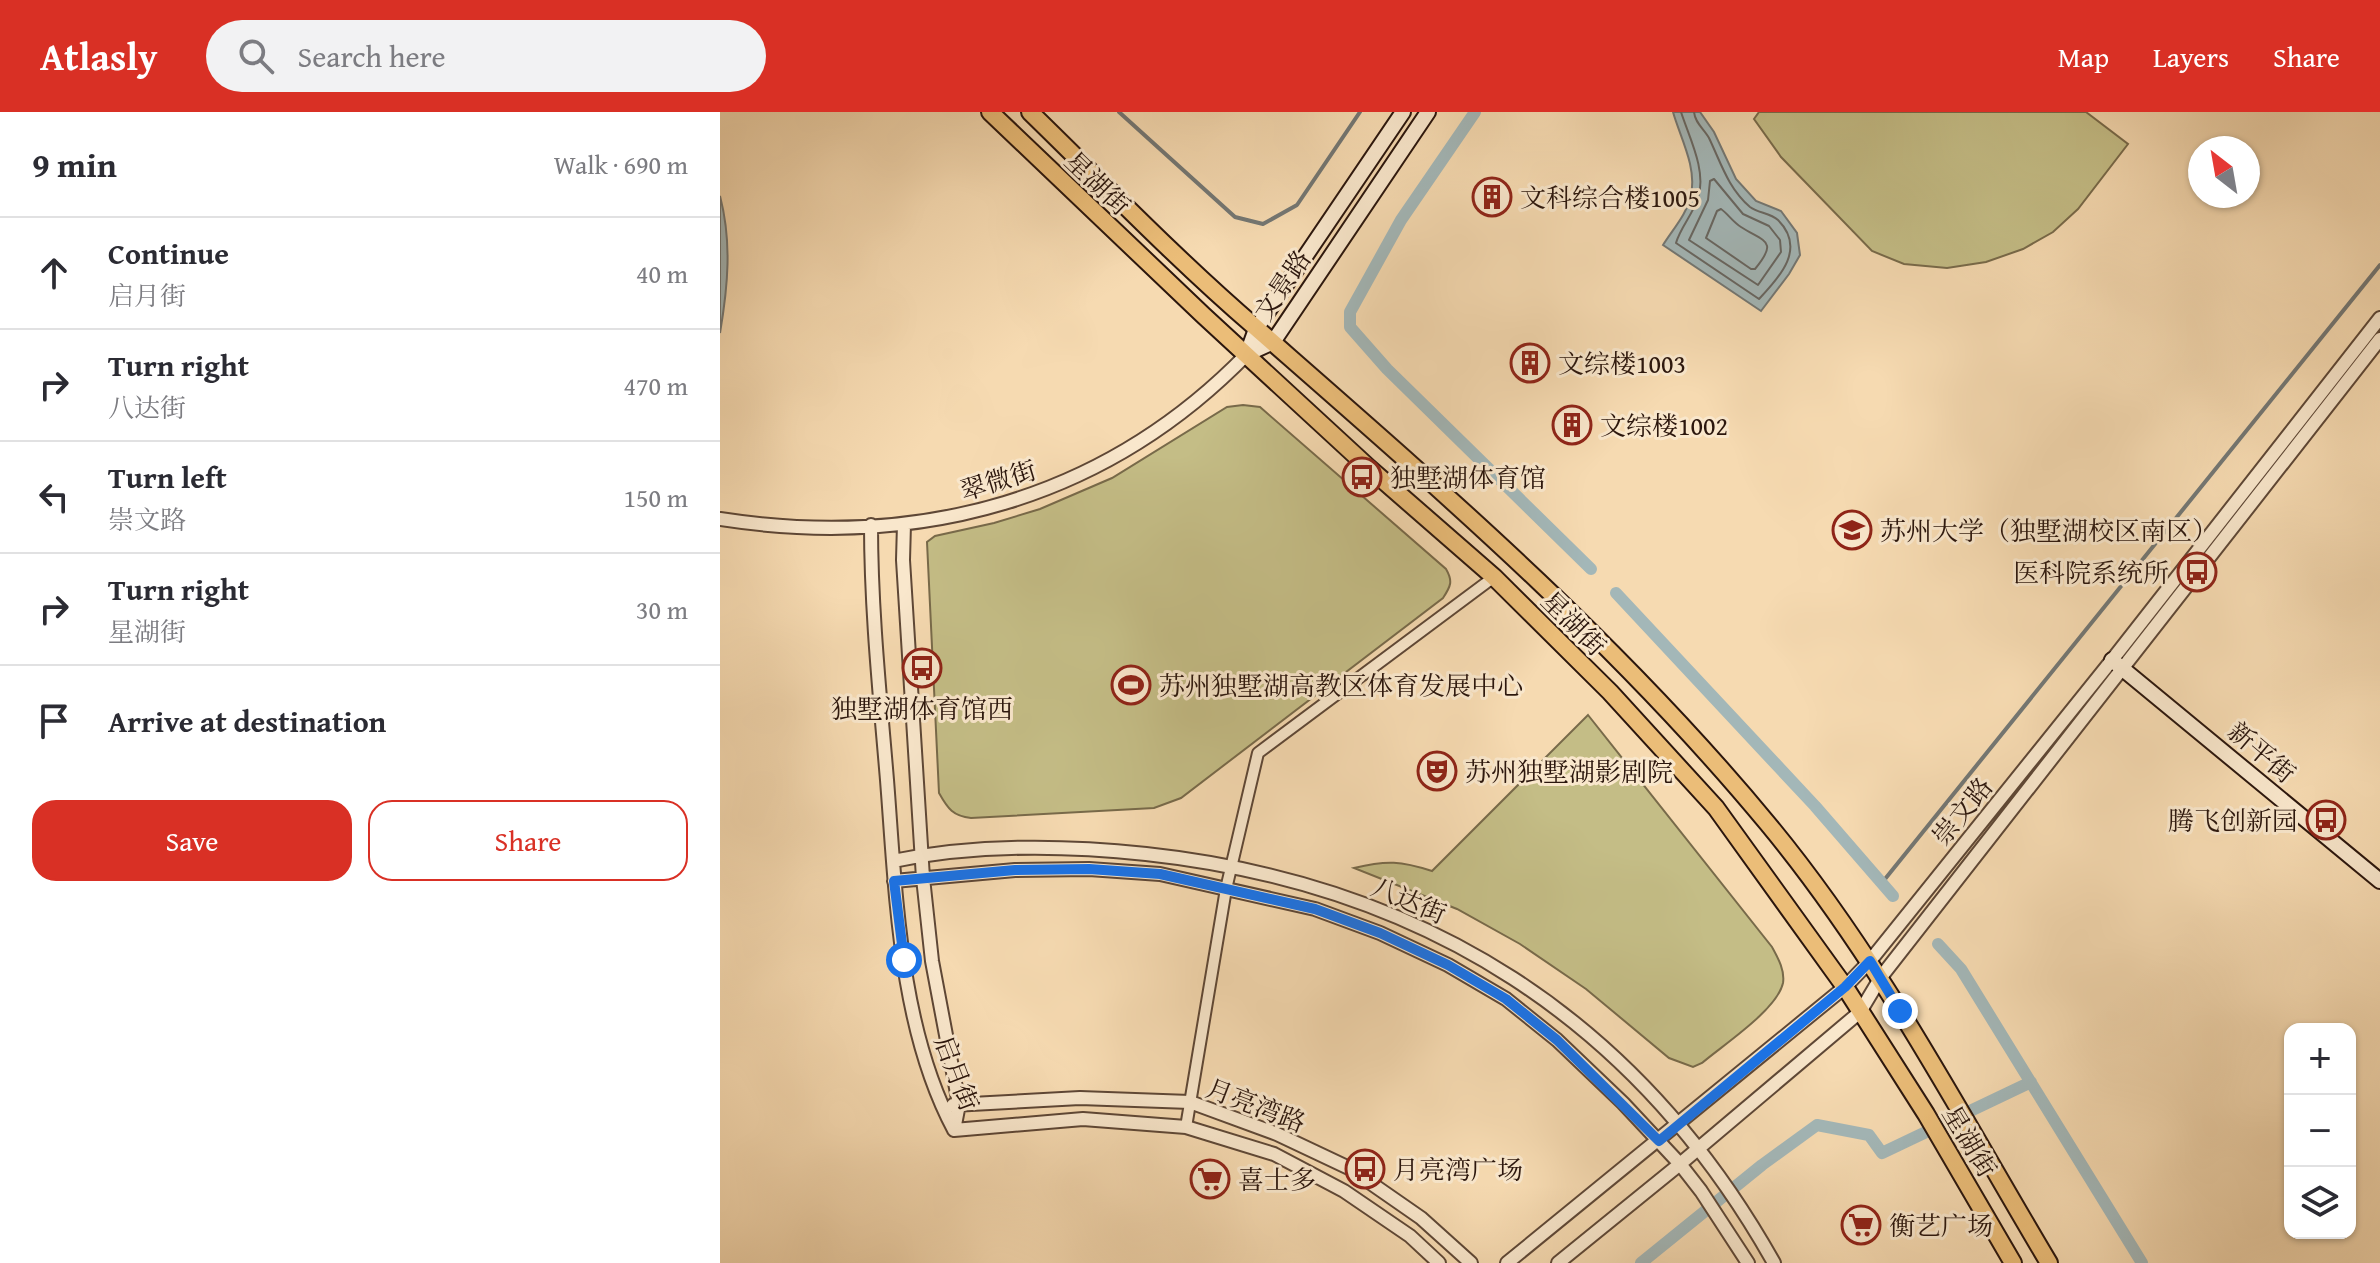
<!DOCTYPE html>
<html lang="en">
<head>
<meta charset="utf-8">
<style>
	:root { --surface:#fff; --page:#f2f2f3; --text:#2b2b33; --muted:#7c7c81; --line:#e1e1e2; --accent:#d93025 }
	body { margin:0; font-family:"Gentium Book Plus","Noto Serif SC",serif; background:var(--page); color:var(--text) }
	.controls { position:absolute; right:24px; bottom:24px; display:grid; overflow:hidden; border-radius:16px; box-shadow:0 2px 6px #0004 }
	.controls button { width:72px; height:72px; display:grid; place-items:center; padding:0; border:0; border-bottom:2px solid var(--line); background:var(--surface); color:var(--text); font:40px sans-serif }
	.compass { position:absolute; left:1468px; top:24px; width:72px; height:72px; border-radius:50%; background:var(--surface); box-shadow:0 2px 6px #0004; rotate:329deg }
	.stop { position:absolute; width:24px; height:24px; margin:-18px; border:6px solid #1a73e8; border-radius:50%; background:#fff }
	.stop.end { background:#1a73e8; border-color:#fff; box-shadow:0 2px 8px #0008 }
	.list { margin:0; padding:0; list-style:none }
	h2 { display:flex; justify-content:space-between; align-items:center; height:104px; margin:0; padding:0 32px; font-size:34px }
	h2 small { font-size:26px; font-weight:400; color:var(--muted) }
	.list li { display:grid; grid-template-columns:52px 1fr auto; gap:24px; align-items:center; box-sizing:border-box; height:112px; padding:0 32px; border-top:2px solid var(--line) }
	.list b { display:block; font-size:30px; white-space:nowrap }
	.list p { margin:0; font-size:26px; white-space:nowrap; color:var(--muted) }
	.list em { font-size:26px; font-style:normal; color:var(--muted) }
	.actions { display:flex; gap:16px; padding:24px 32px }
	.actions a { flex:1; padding:18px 0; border:2px solid var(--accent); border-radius:24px; text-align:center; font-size:28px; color:var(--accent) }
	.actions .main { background:var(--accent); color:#fff }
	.icon { flex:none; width:44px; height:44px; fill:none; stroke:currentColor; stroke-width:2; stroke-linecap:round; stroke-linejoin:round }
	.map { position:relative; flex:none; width:1660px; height:1151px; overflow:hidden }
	header { display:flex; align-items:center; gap:48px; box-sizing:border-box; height:112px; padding:0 40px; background:var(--accent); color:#fff }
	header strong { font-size:38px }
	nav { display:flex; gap:44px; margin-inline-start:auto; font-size:28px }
	.search { width:560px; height:72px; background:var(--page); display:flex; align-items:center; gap:20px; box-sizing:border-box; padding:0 28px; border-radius:44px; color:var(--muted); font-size:30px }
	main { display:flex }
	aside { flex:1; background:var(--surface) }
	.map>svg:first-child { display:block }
</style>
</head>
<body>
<header>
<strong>Atlasly</strong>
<div class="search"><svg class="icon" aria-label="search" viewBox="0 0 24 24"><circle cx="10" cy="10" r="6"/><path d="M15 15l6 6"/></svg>Search here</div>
<nav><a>Map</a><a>Layers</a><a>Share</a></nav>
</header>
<main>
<aside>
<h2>9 min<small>Walk · 690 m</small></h2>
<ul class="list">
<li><svg class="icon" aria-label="ahead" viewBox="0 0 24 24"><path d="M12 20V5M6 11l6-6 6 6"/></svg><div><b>Continue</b><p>启月街</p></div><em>40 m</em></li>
<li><svg class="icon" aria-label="right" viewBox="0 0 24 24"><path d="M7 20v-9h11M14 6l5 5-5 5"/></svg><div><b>Turn right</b><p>八达街</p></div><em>470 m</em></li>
<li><svg class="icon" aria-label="left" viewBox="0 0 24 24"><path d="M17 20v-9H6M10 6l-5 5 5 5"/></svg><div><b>Turn left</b><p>崇文路</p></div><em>150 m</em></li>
<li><svg class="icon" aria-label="right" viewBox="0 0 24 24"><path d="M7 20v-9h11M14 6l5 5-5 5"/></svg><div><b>Turn right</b><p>星湖街</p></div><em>30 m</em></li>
<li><svg class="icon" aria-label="arrive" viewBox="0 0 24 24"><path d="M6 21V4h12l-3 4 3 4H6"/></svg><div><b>Arrive at destination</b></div></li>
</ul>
<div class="actions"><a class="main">Save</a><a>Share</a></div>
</aside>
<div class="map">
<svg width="1660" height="1151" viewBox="0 0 1660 1151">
	<rect width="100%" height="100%" fill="#f6dab1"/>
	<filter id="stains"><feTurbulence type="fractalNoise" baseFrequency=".0025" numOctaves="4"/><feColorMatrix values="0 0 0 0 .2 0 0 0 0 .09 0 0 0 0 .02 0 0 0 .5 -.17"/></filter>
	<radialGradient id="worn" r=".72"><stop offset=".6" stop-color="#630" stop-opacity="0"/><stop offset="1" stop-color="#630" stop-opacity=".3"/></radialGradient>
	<path fill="#c4bd86" stroke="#786a4a" stroke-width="2" d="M1039,0H1366L1408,32L1358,97L1333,120L1303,137L1266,150L1227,156L1184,152L1152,139L1061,45L1034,7Z
		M523,293L540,295L726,457C733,469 731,474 723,486L461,686L434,696L251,706C233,704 228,697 219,681L207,430L215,424L274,411L320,397L392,366L507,295Z
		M868,603L1052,835C1058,846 1065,858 1063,871C1057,898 1003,933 982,951L973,955L949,946L866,877L800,832L737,797L634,756C667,748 681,749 712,759Z"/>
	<path fill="#a3b7b8" stroke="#737774" stroke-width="2" d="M953,0H980L994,20L1016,67L1036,89L1061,99L1077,121L1080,143L1069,162L1041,199L943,133C953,117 968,101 971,82C977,55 960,25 953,0Z
		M0,84C12,130 8,174 0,221Z"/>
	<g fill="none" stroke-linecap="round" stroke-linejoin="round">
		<path stroke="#676662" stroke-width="2" d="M961,0C969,25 987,59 978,86C973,102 960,116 956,131L1039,187C1061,164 1086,136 1058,108C1050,101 1038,101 1030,95C1008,76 1001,51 989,26C984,17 975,11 974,0
			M994,67L1023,102L1049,114L1060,128L1061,140L1038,173L969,128L988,88L990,69Z
			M1001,97C1008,102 1013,110 1021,115C1044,130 1059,128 1035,157H1031L986,126L997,99Z"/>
		<path stroke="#737774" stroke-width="4" d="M399,0L515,105L543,112L577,93L640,0
			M1161,772L1660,153"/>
		<path stroke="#a3b7b8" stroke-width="12" d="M755,0L681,108L630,200V215L667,257L871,457
			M896,481L1095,694L1173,784
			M1218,832L1241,857L1422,1151
			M921,1151L1042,1053L1097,1013L1149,1023L1162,1041L1311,970"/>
		<g stroke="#5e4736" stroke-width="14">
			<path id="minor" d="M466,1015L506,777L538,641L774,465"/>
		</g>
		<g stroke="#5e4736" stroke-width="16">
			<path id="tertiary" d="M0,407C199,438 385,388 527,242
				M184,412L183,448L203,766L212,849L239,992L234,1018
				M151,413C151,498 160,584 167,668C176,782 179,915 234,1018
				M173,749C256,732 343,733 426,742C704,772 917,907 1054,1151
				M174,769L295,758L369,757L440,762L595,797L660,821L728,853L786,887L837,928L903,991L960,1052L981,1079L1028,1151
				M233,993L360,986L470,990L557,1022L629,1056L701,1106L751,1151
				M234,1018L363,1007L466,1015L554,1042L624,1079L690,1124L719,1151
				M787,1151L1125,875L1150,849L1392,548L1660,206
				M838,1151L960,1052L1140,900L1161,865L1660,227"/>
		</g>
		<g stroke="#2b160d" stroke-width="18">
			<path id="secondary" d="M527,242L553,230L708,0
				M527,242L536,217L683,0
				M1392,548L1660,769"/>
		</g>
		<g stroke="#2b160d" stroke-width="20">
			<path id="primary" d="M270,0L483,203L649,356L774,465L890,580L996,696L1125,875L1206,1002L1293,1151
				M310,0C384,72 456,147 535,215C714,372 896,528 1048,712C1159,846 1240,1002 1329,1151"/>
		</g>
		<use href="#minor" stroke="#f9e7cc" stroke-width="10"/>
		<use href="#tertiary" stroke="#f9e7cc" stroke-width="12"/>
		<use href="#secondary" stroke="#f9e7cc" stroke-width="14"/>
		<use href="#primary" stroke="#ebbd78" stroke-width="16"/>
	</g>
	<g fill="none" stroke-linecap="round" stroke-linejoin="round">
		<path stroke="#1a73e8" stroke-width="10" d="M184,848L174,769L295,758L369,757L440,762L595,797L660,821L728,853L786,887L837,928L939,1029L1125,875L1150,849L1180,899"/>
	</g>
	<defs>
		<g id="building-ring" transform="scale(2)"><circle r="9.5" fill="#f9e7cc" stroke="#8f2418" stroke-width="1.5"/><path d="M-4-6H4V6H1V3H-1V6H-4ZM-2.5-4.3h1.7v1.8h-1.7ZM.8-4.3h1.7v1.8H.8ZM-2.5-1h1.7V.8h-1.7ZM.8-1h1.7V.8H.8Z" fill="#8f2418"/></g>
		<g id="bus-ring" transform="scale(2)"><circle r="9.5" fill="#f9e7cc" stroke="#8f2418" stroke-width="1.5"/><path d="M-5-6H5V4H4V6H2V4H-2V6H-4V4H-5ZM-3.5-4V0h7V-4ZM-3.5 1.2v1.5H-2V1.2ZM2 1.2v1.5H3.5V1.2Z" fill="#8f2418"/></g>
		<g id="university-ring" transform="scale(2)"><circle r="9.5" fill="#f9e7cc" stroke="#8f2418" stroke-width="1.5"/><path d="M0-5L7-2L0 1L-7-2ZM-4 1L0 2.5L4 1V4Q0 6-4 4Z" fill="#8f2418"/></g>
		<g id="stadium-ring" transform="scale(2)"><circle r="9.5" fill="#f9e7cc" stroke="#8f2418" stroke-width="1.5"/><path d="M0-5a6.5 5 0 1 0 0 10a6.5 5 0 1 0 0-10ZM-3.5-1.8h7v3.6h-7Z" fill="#8f2418"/></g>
		<g id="theatre-ring" transform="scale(2)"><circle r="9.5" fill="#f9e7cc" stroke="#8f2418" stroke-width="1.5"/><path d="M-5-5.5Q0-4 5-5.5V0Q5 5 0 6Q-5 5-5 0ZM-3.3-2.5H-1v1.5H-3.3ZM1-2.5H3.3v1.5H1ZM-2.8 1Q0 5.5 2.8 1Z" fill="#8f2418"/></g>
		<g id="supermarket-ring" transform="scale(2)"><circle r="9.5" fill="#f9e7cc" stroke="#8f2418" stroke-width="1.5"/><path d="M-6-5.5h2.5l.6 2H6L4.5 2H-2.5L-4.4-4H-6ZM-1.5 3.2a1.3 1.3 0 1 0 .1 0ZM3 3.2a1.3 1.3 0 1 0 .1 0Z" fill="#8f2418"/></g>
	</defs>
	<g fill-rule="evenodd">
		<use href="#building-ring" x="772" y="85"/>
		<use href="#building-ring" x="810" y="251"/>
		<use href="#building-ring" x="852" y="313"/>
		<use href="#bus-ring" x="642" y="365"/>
		<use href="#university-ring" x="1132" y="418"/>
		<use href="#bus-ring" x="1477" y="460"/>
		<use href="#bus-ring" x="202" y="556"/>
		<use href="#stadium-ring" x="411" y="573"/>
		<use href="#theatre-ring" x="717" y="659"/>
		<use href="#bus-ring" x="1606" y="708"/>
		<use href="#bus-ring" x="645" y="1057"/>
		<use href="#supermarket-ring" x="490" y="1067"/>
		<use href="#supermarket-ring" x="1141" y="1113"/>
	</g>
	<g text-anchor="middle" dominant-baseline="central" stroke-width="6" stroke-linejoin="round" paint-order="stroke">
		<g font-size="26" fill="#2b160d" stroke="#f9e7cc">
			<text transform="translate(378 71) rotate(44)">星湖街</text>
			<text transform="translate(562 173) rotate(-56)">文景路</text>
			<text transform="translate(278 368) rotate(-17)">翠微街</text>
			<text transform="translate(854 511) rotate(45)">星湖街</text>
			<text transform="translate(1542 640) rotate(40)">新平街</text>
			<text transform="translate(1242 699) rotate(-51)">崇文路</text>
			<text transform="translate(689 788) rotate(23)">八达街</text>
			<text transform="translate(237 961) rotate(69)">启月街</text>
			<text transform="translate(536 993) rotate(21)">月亮湾路</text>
			<text transform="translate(1250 1029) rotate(59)">星湖街</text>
		</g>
		<g font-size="26" fill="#2b160d" stroke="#f9e7cc" text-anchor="start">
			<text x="800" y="85">文科综合楼1005</text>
			<text x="838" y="251">文综楼1003</text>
			<text x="880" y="313">文综楼1002</text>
			<text x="670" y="365">独墅湖体育馆</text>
			<text x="1160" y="418">苏州大学（独墅湖校区南区）</text>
			<text x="1449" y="460" text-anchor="end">医科院系统所</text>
			<text x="439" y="573">苏州独墅湖高教区体育发展中心</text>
			<text x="202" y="596" text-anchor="middle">独墅湖体育馆西</text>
			<text x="745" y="659">苏州独墅湖影剧院</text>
			<text x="1578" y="708" text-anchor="end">腾飞创新园</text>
			<text x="673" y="1057">月亮湾广场</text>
			<text x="518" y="1067">喜士多</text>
			<text x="1169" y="1113">衡艺广场</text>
		</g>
	</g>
	<rect width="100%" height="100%" filter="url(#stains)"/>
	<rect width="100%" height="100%" fill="url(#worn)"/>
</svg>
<div class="controls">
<button>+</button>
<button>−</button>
<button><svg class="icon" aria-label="layers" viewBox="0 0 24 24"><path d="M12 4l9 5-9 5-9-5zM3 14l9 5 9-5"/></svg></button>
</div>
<svg class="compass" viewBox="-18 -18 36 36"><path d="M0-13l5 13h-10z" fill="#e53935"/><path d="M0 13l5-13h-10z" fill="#7c7c81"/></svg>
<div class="stop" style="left:184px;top:848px"></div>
<div class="stop end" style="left:1180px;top:899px"></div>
</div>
</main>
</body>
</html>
